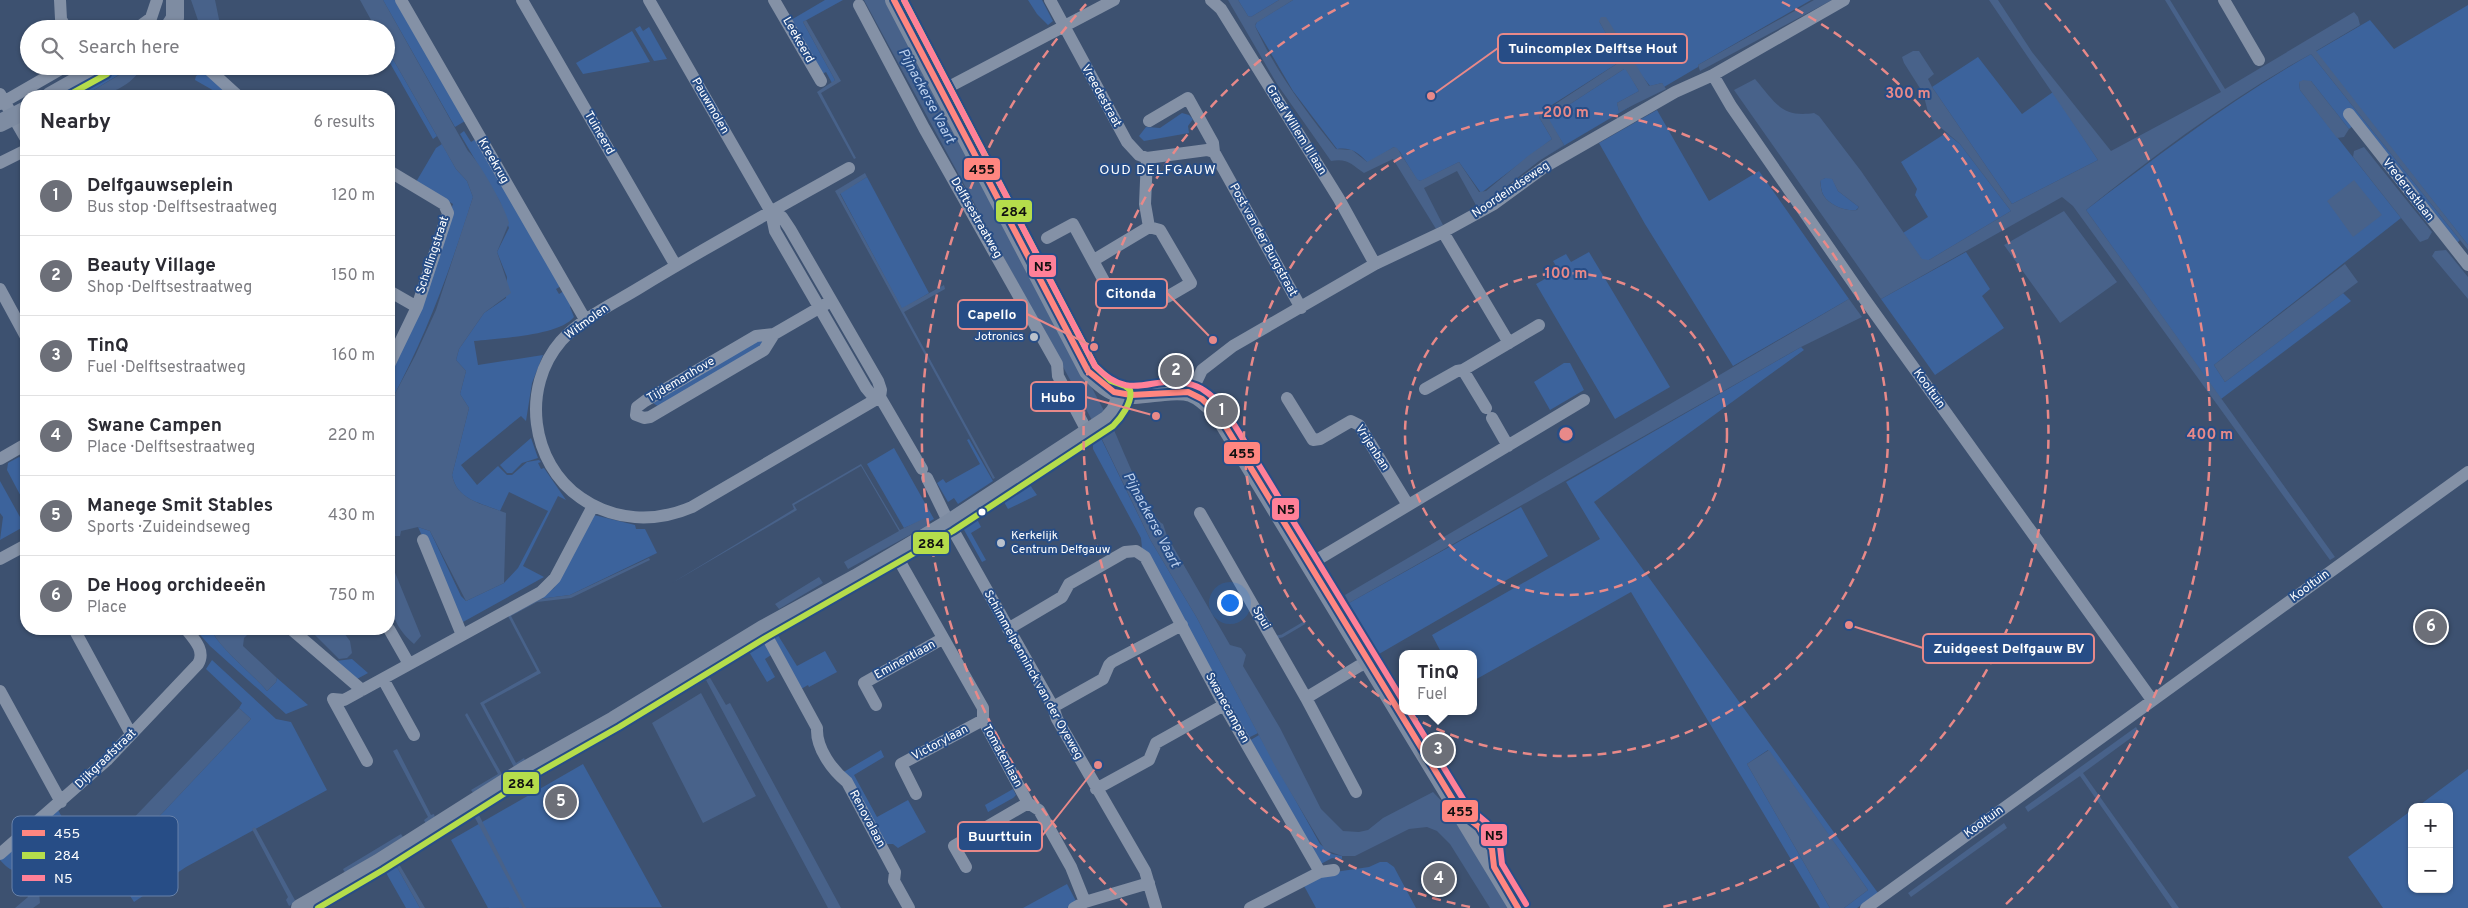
<!DOCTYPE html>
<html lang="en">
<head>
<meta charset="utf-8">
<style>
	:root { --surface:#fff; --page:#f7f7f7; --text:#2b2b33; --muted:#7c7c81; --line:#e1e1e2; --accent:#6c6f78 }
	body { margin:0; font-family:Overpass,sans-serif; background:var(--page); color:var(--text) }
	.controls { position:absolute; right:15px; bottom:15px; display:grid; overflow:hidden; border-radius:10px; box-shadow:0 1px 4px #0004 }
	.controls button { width:45px; height:45px; display:grid; place-items:center; padding:0; border:0; border-bottom:1px solid var(--line); background:var(--surface); color:var(--text); font:25px sans-serif }
	.you { position:absolute; left:1229px; top:602px; width:18px; height:18px; margin:-12px; border:4px solid #fff; border-radius:50%; background:#1a73e8; box-shadow:0 0 0 8px #1a73e833 }
	.badge { display:grid; place-items:center; width:32px; height:32px; border-radius:50%; background:var(--accent); color:#fff; font-size:16px; font-weight:700 }
	.pin { position:absolute; translate:-50% -50%; border:2px solid #fff; box-shadow:0 1px 5px #0006 }
	.popup { position:absolute; left:1399px; top:650px; width:78px; height:65px; box-sizing:border-box; display:grid; place-content:center; border-radius:10px; background:var(--surface); filter:drop-shadow(0 1px 4px #0005); font-size:16px; white-space:nowrap; color:var(--muted) }
	.popup b { font-size:19px; color:var(--text) }
	.popup::after { content:''; position:absolute; left:50%; top:100%; margin-left:-10px; border:10px solid transparent; border-top-color:var(--surface) }
	.list { margin:0; padding:0; list-style:none }
	h2 { display:flex; justify-content:space-between; align-items:center; height:65px; margin:0; padding:0 20px; font-size:21px }
	h2 small { font-size:16px; font-weight:400; color:var(--muted) }
	.list li { display:grid; grid-template-columns:32px 1fr auto; gap:15px; align-items:center; box-sizing:border-box; height:80px; padding:0 20px; border-top:1px solid var(--line) }
	.list b { display:block; font-size:19px; white-space:nowrap }
	.list p { margin:0; font-size:16px; white-space:nowrap; color:var(--muted) }
	.list em { font-size:16px; font-style:normal; color:var(--muted) }
	.icon { flex:none; width:28px; height:28px; fill:none; stroke:currentColor; stroke-width:2; stroke-linecap:round; stroke-linejoin:round }
	.map { position:relative; flex:none; width:2468px; height:908px; overflow:hidden }
	.search { position:absolute; background:var(--surface); box-shadow:0 1px 4px #0004; left:20px; top:20px; width:375px; height:55px; display:flex; align-items:center; gap:12px; box-sizing:border-box; padding:0 18px; border-radius:28px; color:var(--muted); font-size:19px }
	.panel { position:absolute; background:var(--surface); box-shadow:0 1px 4px #0004; left:20px; top:90px; width:375px; height:545px; border-radius:20px }
	.map>svg:first-child { display:block }
</style>
</head>
<body>
<div class="map">
<svg width="2468" height="908" viewBox="0 0 2468 908">
	<rect width="100%" height="100%" fill="#3d5170"/>
	<path fill="#3c639c" d="M383,0H395L465,121L455,127Z
		M825,0H843L803,22L835,80L832,83L826,72L822,74L791,20Z
		M1028,0H1042L1053,21L1048,25L1037,14Z
		M1238,0H1279L1251,17L1248,16Z
		M1293,0H1811L1698,65V67L1664,87L1662,83L1650,86L1599,21L1619,56L1618,63L1544,110L1539,117L1552,139L1481,193L1459,162L1421,181L1417,180L1400,152L1394,147L1370,162H1367C1358,152 1350,147 1337,149L1293,91L1255,26L1257,22Z
		M2468,5V245L2315,52L2370,20L2394,49Z
		M640,26L643,31L649,27L667,59L654,61L635,29Z
		M632,31L650,62L583,74L576,63Z
		M386,47L437,136L433,139L386,56Z
		M2311,54L2460,240L2456,244L2353,126L2349,129L2311,81L2299,82L2300,90L2401,218L2214,365L2225,382L2343,293L2351,301L2221,399L2086,210C2160,154 2232,99 2311,54Z
		M1978,57L2022,114L2053,92L2098,160L2012,204L1932,87Z
		M117,67L120,74L84,96H61Z
		M1624,69H1626L1639,91L1617,103L1619,111L1636,103L1538,161L1564,145L1549,121L1550,117Z
		M203,71L229,95L228,96H223L195,80L196,76Z
		M1657,110L1709,201L1759,171L1849,299L1733,366L1645,224L1599,143Z
		M1182,113L1189,115L1193,119L1188,126L1189,133L1144,141L1139,136L1146,127L1160,128Z
		M464,131L471,142L476,139L561,286L556,289L559,294L564,291L572,305L570,307L574,317C559,336 499,338 474,341L478,365L543,355L532,383L526,421L521,416L461,465L477,485L498,466L507,475H512L527,462L539,460L541,462L538,463L541,469L544,468L566,500L558,496L523,566L544,577L463,622L458,615L418,527L430,531L461,596L466,601L504,583L518,568L548,511L509,492L500,511C479,502 457,500 452,475L469,408L460,394L466,371L456,360L459,349L484,313L506,298L507,277L497,252L509,228L500,202L460,134Z
		M1946,133L1960,144L2011,211L1929,260H1922L1903,233L1928,217L1915,195L1917,189L1901,162Z
		M442,144L456,169L467,181L473,197C449,273 427,334 389,405V373L406,340L453,204L416,182L436,148Z
		M867,177L929,293L902,309L840,193Z
		M1825,178H1832L1838,191L1859,207L1856,210C1847,212 1829,205 1824,196C1821,192 1821,185 1820,180Z
		M1589,252L1670,387L1615,419L1536,284L1559,271L1553,261L1566,254L1571,262Z
		M1966,252L1990,289L1982,296L2004,328L1935,375L1881,299Z
		M761,338L763,345L659,407L653,403Z
		M1801,347L1804,350L1594,502L1878,893L1857,908H1844L1868,890L1768,750L1747,764L1830,908H1820L1631,592L1473,681V654H1442L1432,635L1600,539L1566,482Z
		M1564,363H1570L1584,390L1550,410L1534,382Z
		M1100,436L1151,541L1197,618L1258,733L1248,738L1142,548L1141,538L1093,449V440Z
		M531,438L538,458L522,463L512,473H507L500,465Z
		M969,439L993,481L958,504L954,498L948,502L937,483L943,479L946,483L980,464L967,440Z
		M894,448L934,519L927,523L925,519L904,528L867,464Z
		M19,457L25,460L26,466V506L7,470L8,463Z
		M0,481L25,526L0,540L3,517L0,513Z
		M1030,485L1037,495L1008,509L1004,502Z
		M1521,507L1548,556L1379,654L1349,603Z
		M594,515L635,525L636,529H645L657,553L570,595L539,599L554,588Z
		M977,519L981,527L971,533L986,560L982,562L963,528Z
		M195,629H211C219,648 252,673 267,691L276,682L277,678L308,705L286,714L210,646Z
		M776,632L797,666L825,651L837,672L809,687L808,685L801,689L773,635Z
		M762,640L771,655L765,659L775,677L767,682L748,650Z
		M352,659L368,673L357,679L336,661Z
		M212,660L276,719L291,722L327,790L186,867L134,902L108,861L93,846L135,842L251,719L239,708L242,703L206,669Z
		M1259,735L1320,844L1332,854L1342,856V859L1332,858L1319,865L1249,741Z
		M881,750L884,757L854,775L877,817L908,800L926,832L898,848L893,844H885L842,773Z
		M583,764L662,907L488,908L451,840Z
		M2468,769V908H2383L2348,857L2412,810V889H2449V807H2417Z
		M1013,789L1016,795L1013,798L988,812L985,805Z
		M58,810L74,838L52,845L23,869V872C12,872 7,868 0,860Z
		M1380,862H1387L1394,867L1416,908H1316L1303,884L1321,874L1369,867Z
		M397,867L420,908H406L385,871Z
		M1067,884L1076,901L1067,908H1023Z"/>
	<path fill="#48628a" fill-rule="evenodd" d="M191,0H215L221,29H201Z
		M360,0H383L468,151C479,161 506,209 509,223L497,252L511,293L484,313L459,349L456,360L466,371L460,394L469,408L452,475C457,501 484,504 506,513L504,583L466,601L430,531L418,527L401,531L400,536H389V405L415,356L436,310L473,197L467,181L456,169L386,47V29H376Z
		M864,0H888C962,143 1039,286 1113,428C1121,445 1150,519 1163,524L1167,536L1230,645L1241,648L1246,655L1243,666L1280,728L1321,809L1343,831L1359,832L1368,830L1383,818L1433,792L1451,811L1510,908H1490L1450,844L1437,831L1427,827L1409,829L1355,856H1342L1325,850L1275,766L1197,618L1151,541L1100,435Z
		M1228,0H1238L1248,16L1251,17L1279,0H1293L1256,23L1255,26C1275,70 1306,112 1336,149L1352,150L1367,162L1394,147L1397,148L1417,179L1420,181L1459,162L1479,192L1486,191L1528,156L1552,139L1539,117L1540,114L1618,63L1620,59L1599,21L1601,17H1606L1649,86L1662,83L1666,89L1619,112L1617,103L1639,91L1626,70L1624,69L1550,117V121L1564,145L1539,161L1485,203L1477,207L1457,171L1424,188L1443,225L1436,229L1393,159L1364,173C1352,165 1348,158 1331,161L1277,84Z
		M1814,0H1832L1700,71L1698,65Z
		M1989,0H1998L2032,52L2111,151L2221,92L2165,0H2170L2225,89L2354,12L2358,17L2360,25L2316,51L2468,245V250L2311,54C2232,97 2157,153 2086,210L2335,557L2330,560L2073,206L2062,197L1881,299L1734,90L1755,79C1775,102 1781,118 1814,113L1819,116L1861,171L1922,259L1929,260L2011,211L1960,144L1933,121L1928,112L1923,93L1904,63L1902,57L1913,51H1919L1934,74L1928,79L1932,87L2012,204L2098,160ZM1825,178L1832,179L1838,191L1859,207L1857,210C1847,212 1829,205 1824,196C1821,192 1821,186 1820,181Z
		M806,20L841,81L821,93L856,158L854,159L817,92L835,80L803,22Z
		M134,66H149L142,73H138C125,90 104,96 84,96Z
		M2303,80L2311,81L2349,129L2344,137L2337,138L2300,90L2299,82Z
		M2364,147L2432,232L2428,239L2420,242L2353,157L2354,151Z
		M865,173L867,177L840,194L902,308L944,285L945,289L904,312L995,478L993,479L835,191Z
		M2354,180L2382,215L2353,237L2327,201Z
		M2064,211L2117,282L2060,323L2004,245Z
		M2446,250L2468,277V299L2432,256L2435,251Z
		M2345,264L2358,282L2225,382L2214,365Z
		M1849,299L1862,317L1801,347L1349,603L1345,595Z
		M861,464L900,530L925,518L928,525L848,569L844,562L899,531L861,466L794,505L797,510L672,583L794,509L792,504Z
		M389,558L421,636L414,644C385,620 389,591 389,558Z
		M649,558L650,560L571,598L537,602L511,616L541,673L484,704L516,763L524,758L526,762L515,769L480,703L537,671L508,616L539,599L570,595Z
		M819,577L823,583L779,609L775,604Z
		M211,629H253L244,638L243,646L277,678L276,682L267,691C253,674 218,647 211,629Z
		M309,629H341L350,641L352,653L347,658L339,659Z
		M704,676H709L726,705L730,703L841,908H828L706,680L629,725L627,722Z
		M701,693L756,796L703,823L652,723Z
		M239,708L251,719L135,842L93,846L82,837L118,831L124,828Z
		M467,713L503,776L474,794L471,790L498,774L465,715Z
		M2136,727L2139,732L2083,773L2179,908H2172L2080,776L2028,812L2025,807Z
		M397,749L431,815L434,814L435,818L426,824L424,820L428,817L393,751Z
		M1769,750L1868,890L1844,908H1830L1747,764Z
		M526,779L527,781L478,813L526,908H523L474,816L455,827L453,824Z
		M2004,823L2007,828L1911,897L1908,893Z
		M255,827L296,902L289,906L286,900L288,897L252,829Z
		M446,828L447,831L399,864L425,908H420L397,867L388,870L387,867Z
		M401,834L403,837L345,873L343,869Z
		M74,838L91,851L51,858C39,873 38,885 40,903L33,908H15L28,897C23,868 19,858 52,846C59,843 67,842 74,838Z"/>
	<g fill="none" stroke-linecap="round" stroke-linejoin="round">
		<path stroke="#48628a" stroke-width="3" d="M1276,637L1282,636L1304,623"/>
		<path stroke="#8491a6" stroke-width="12" d="M60,0L61,19L66,29
			M401,0L586,321
			M522,0L676,266
			M649,0L771,212L775,231L866,388L871,394L880,397
			M774,0L821,81
			M1050,0L1127,142L1139,155L1147,158L1207,150L1214,152L1301,308
			M1211,0L1221,9L1339,199L1375,264
			M2224,0L2259,60
			M859,5L924,128L1057,364L1058,376L1088,433
			M136,29L151,18L157,0
			M205,66L238,96
			M1713,75L1731,106L1863,297L2152,700
			M943,90L1114,0
			M0,94L26,139
			M0,104L66,66
			M2349,114L2468,265
			M1149,121L1188,98L1213,143L1214,152
			M1147,158L1145,204L1149,227L1160,230L1191,283L1167,297
			M0,163L26,150
			M849,168C779,207 708,246 639,288C613,304 582,318 561,341C521,387 530,463 581,498C614,521 655,523 692,507L880,397
			M389,171L444,204L448,213L417,307L389,365
			M771,212L782,217L790,229L878,381L881,390L880,397L922,469
			M1443,232L1509,343
			M1047,238L1073,224L1116,303
			M1094,260L1149,227
			M0,289L26,337
			M389,291L417,307
			M774,334L756,336L645,401L637,407L636,415L644,418L650,417L764,350L774,334L831,301
			M1463,370L1486,408
			M1425,389L1457,371L1463,370L1539,325
			M1191,393L1202,370L1233,346L1375,264L1443,232L1494,204L1546,166L1675,92L1713,75L1844,0
			M1287,398L1313,440L1320,439L1351,421L1359,425L1408,505
			M1492,418L1508,446
			M0,459L26,444
			M927,478L949,523L1053,707L1057,719L1145,871L1156,908
			M1200,513L1306,698L1356,792
			M423,540L462,635
			M896,555L983,708V720L1028,803L1039,810L1071,867L1085,902
			M0,559L26,545
			M1310,564L1584,400
			M74,629L131,734
			M291,629L362,690
			M389,629L409,664
			M763,629L817,728C816,748 832,770 847,782L895,872L894,881L909,908
			M1008,629L1062,597L1069,584L1125,552L1136,551L1145,557L1224,705L1320,872L1250,908
			M383,679L414,735
			M0,691L61,802
			M1306,698L1359,666L1369,663
			M333,699L344,700L541,592L555,578L593,506
			M333,699L367,761
			M876,705L864,683L942,639
			M1053,707L1103,679L1109,665L1112,662L1182,625
			M1096,789L1149,760L1156,743L1224,705
			M916,794L901,764L983,720
			M0,854L107,760L198,664C206,651 194,639 186,629
			M966,867L954,846L1028,803
			M1320,872L1334,870
			M1074,908L1085,902L1149,883
			M1866,908L2468,472"/>
		<path stroke="#7e8ca2" stroke-width="18" d="M894,0L1088,371C1115,401 1127,396 1164,392C1173,391 1182,390 1191,393C1202,397 1210,406 1218,414L1518,908
			M168,29L175,18V0
			M50,96L103,66
			M0,123L26,110
			M300,908L378,863L525,770L614,720L763,629L856,578L949,523L1108,419L1115,411L1122,394"/>
		<g stroke="#274d86" stroke-width="10">
			<path id="bus-1" d="M894,0L1088,371L1114,392L1131,395L1188,392L1202,399L1218,414L1461,813L1479,827L1492,849L1494,867L1518,908"/>
		</g>
		<g stroke="#274d86" stroke-width="10">
			<path id="bus-2" d="M67,96L107,74
				M318,908L383,870L529,778L619,727L767,637L953,531L1113,426C1121,418 1133,402 1130,390L1125,386L1111,381L1095,366L904,0"/>
		</g>
		<g stroke="#274d86" stroke-width="10">
			<path id="bus-3" d="M904,0L1095,366C1134,406 1153,371 1193,385C1206,389 1215,399 1224,408L1403,701
				M1409,711L1468,807L1487,823L1500,846L1502,864L1526,904"/>
		</g>
		<use href="#bus-1" stroke="#ff8680" stroke-width="6"/>
		<use href="#bus-2" stroke="#b5dd4b" stroke-width="6"/>
		<use href="#bus-3" stroke="#ff8098" stroke-width="6"/>
	</g>
	<g fill="none" stroke="#e88989" stroke-width="2.5" stroke-dasharray="9 6">
		<circle cx="1566" cy="434" r="161"/>
		<circle cx="1566" cy="434" r="322"/>
		<path d="M1470 907A483 483 0 0 1 1350 2M1782 2A483 483 0 0 1 1662 907"/>
		<path d="M1127 905A644 644 0 0 1 1087 3M2045 3A644 644 0 0 1 2005 905"/>
	</g>
	<g fill="#bbc2cd" stroke="#274d86" stroke-width="2">
		<circle cx="1034" cy="337" r="5"/>
		<circle cx="1001" cy="543" r="5"/>
	</g>
	<circle fill="#fff" stroke="#274d86" stroke-width="2" cx="982" cy="512" r="4.5"/>
	<g text-anchor="middle" dominant-baseline="central" stroke-width="4" stroke-linejoin="round" paint-order="stroke">
		<g font-size="12" fill="#fff" stroke="#274d86">
			<text transform="translate(798 40) rotate(60)">Leekeerd</text>
			<text transform="translate(1101 96) rotate(61)">Vreedestraat</text>
			<text transform="translate(710 106) rotate(60)">Pauwmolen</text>
			<text transform="translate(1296 130) rotate(58)">Graaf Willem II laan</text>
			<text transform="translate(599 133) rotate(60)">Tuineerd</text>
			<text transform="translate(493 161) rotate(60)">Kreekrug</text>
			<text transform="translate(1511 190) rotate(-34)">Noordeindseweg</text>
			<text transform="translate(2408 190) rotate(52)">Vrederustlaan</text>
			<text transform="translate(976 218) rotate(60)">Delftsestraatweg</text>
			<text transform="translate(1263 240) rotate(61)">Post van der Burgstraat</text>
			<text transform="translate(433 255) rotate(-72)">Schellingstraat</text>
			<text transform="translate(587 322) rotate(-36)">Witmolen</text>
			<text transform="translate(681 380) rotate(-31)">Tijdemanhove</text>
			<text transform="translate(1929 389) rotate(54)">Kooltuin</text>
			<text transform="translate(1372 448) rotate(57)">Vrijenban</text>
			<text transform="translate(2310 586) rotate(-36)">Kooltuin</text>
			<text transform="translate(1261 618) rotate(60)">Spui</text>
			<text transform="translate(905 660) rotate(-29)">Eminentlaan</text>
			<text transform="translate(1033 675) rotate(61)">Schimmelpenninck van der Oyeweg</text>
			<text transform="translate(1227 708) rotate(61)">Swanecampen</text>
			<text transform="translate(940 743) rotate(-28)">Victorylaan</text>
			<text transform="translate(1002 756) rotate(61)">Tomatenlaan</text>
			<text transform="translate(106 759) rotate(-44)">Dijkgraafstraat</text>
			<text transform="translate(867 819) rotate(62)">Renovalaan</text>
			<text transform="translate(1984 822) rotate(-36)">Kooltuin</text>
		</g>
		<g font-size="12" fill="#fff" stroke="#274d86" text-anchor="end">
			<text x="1024" y="337">Jotronics</text>
			<text x="1011" y="536" text-anchor="start">Kerkelijk<tspan x="1011" dy="14">Centrum Delfgauw</tspan></text>
		</g>
		<g font-size="14" font-style="italic" fill="#bed2ef" stroke="#274d86">
			<text transform="translate(926 96) rotate(62)">Pijnackerse Vaart</text>
			<text transform="translate(1151 520) rotate(62)">Pijnackerse Vaart</text>
		</g>
		<g font-size="14" letter-spacing="1" fill="#fff" stroke="#274d86">
			<text x="1158" y="170">OUD DELFGAUW</text>
		</g>
	</g>
	<rect x="12" y="816" width="166" height="80" rx="8" fill="#274d86" stroke="#6882aa" stroke-width="1"/>
	<rect x="22" y="830" width="23" height="6" fill="#ff8680"/>
	<rect x="22" y="852" width="23" height="7" fill="#b5dd4b"/>
	<rect x="22" y="875" width="23" height="6" fill="#ff8098"/>
	<g font-size="14" fill="#fff">
		<text x="54" y="838">455</text>
		<text x="54" y="860">284</text>
		<text x="54" y="883">N5</text>
	</g>
	<circle cx="1566" cy="434" r="8" fill="#e88989" stroke="#274d86" stroke-width="2.5"/>
	<g font-size="15" text-anchor="middle" font-weight="bold" fill="#e88989" stroke="#274d86" stroke-width="4" stroke-linejoin="round" paint-order="stroke">
		<text x="1908" y="98">300 m</text>
		<text x="1566" y="117">200 m</text>
		<text x="1566" y="278">100 m</text>
		<text x="2210" y="439">400 m</text>
	</g>
	<path fill="none" stroke="#e88989" stroke-width="2" d="M1431 96L1498 48M1213 340L1167 293M1094 347L1027 314M1156 416L1086 397M1849 625L1923 648M1098 765L1042 836"/>
	<g fill="#e88989" stroke="#274d86" stroke-width="2">
		<circle cx="1431" cy="96" r="5"/>
		<circle cx="1213" cy="340" r="5"/>
		<circle cx="1094" cy="347" r="5"/>
		<circle cx="1156" cy="416" r="5"/>
		<circle cx="1849" cy="625" r="5"/>
		<circle cx="1098" cy="765" r="5"/>
	</g>
	<g fill="#274d86" stroke="#e88989" stroke-width="2">
		<rect x="1498" y="34" width="189" height="29" rx="5"/>
		<rect x="1096" y="279" width="71" height="29" rx="5"/>
		<rect x="958" y="300" width="69" height="29" rx="5"/>
		<rect x="1031" y="382" width="55" height="29" rx="5"/>
		<rect x="1923" y="634" width="171" height="29" rx="5"/>
		<rect x="958" y="822" width="84" height="29" rx="5"/>
	</g>
	<g font-size="14" text-anchor="middle" font-weight="bold" fill="#fff">
		<text x="1593" y="53">Tuincomplex Delftse Hout</text>
		<text x="1131" y="298">Citonda</text>
		<text x="992" y="319">Capello</text>
		<text x="1058" y="402">Hubo</text>
		<text x="2009" y="653">Zuidgeest Delfgauw BV</text>
		<text x="1000" y="841">Buurttuin</text>
	</g>
	<g stroke="#274d86" stroke-width="2">
		<rect x="963" y="157" width="38" height="24" rx="5" fill="#ff8680"/>
		<rect x="995" y="199" width="38" height="24" rx="5" fill="#b5dd4b"/>
		<rect x="1028" y="254" width="29" height="24" rx="5" fill="#ff8098"/>
		<rect x="1223" y="441" width="38" height="24" rx="5" fill="#ff8680"/>
		<rect x="1271" y="497" width="29" height="24" rx="5" fill="#ff8098"/>
		<rect x="912" y="531" width="38" height="24" rx="5" fill="#b5dd4b"/>
		<rect x="502" y="771" width="38" height="24" rx="5" fill="#b5dd4b"/>
		<rect x="1441" y="799" width="38" height="24" rx="5" fill="#ff8680"/>
		<rect x="1480" y="823" width="28" height="24" rx="5" fill="#ff8098"/>
	</g>
	<g font-size="14" text-anchor="middle" font-weight="bold" fill="#111">
		<text x="982" y="174">455</text>
		<text x="1014" y="216">284</text>
		<text x="1043" y="271">N5</text>
		<text x="1242" y="458">455</text>
		<text x="1286" y="514">N5</text>
		<text x="931" y="548">284</text>
		<text x="521" y="788">284</text>
		<text x="1460" y="816">455</text>
		<text x="1494" y="840">N5</text>
	</g>
</svg>
<div class="controls">
<button>+</button>
<button>−</button>
</div>
<div class="you"></div>
<div class="pin badge" style="left:1222px;top:411px">1</div>
<div class="pin badge" style="left:1176px;top:371px">2</div>
<div class="pin badge" style="left:1438px;top:750px">3</div>
<div class="popup"><b>TinQ</b>Fuel</div>
<div class="pin badge" style="left:1439px;top:879px">4</div>
<div class="pin badge" style="left:561px;top:802px">5</div>
<div class="pin badge" style="left:2431px;top:627px">6</div>
<div class="search"><svg class="icon" aria-label="search" viewBox="0 0 24 24"><circle cx="10" cy="10" r="6"/><path d="M15 15l6 6"/></svg>Search here</div>
<section class="panel">
<h2>Nearby<small>6 results</small></h2>
<ul class="list">
<li><span class="badge">1</span><div><b>Delfgauwseplein</b><p>Bus stop · Delftsestraatweg</p></div><em>120 m</em></li>
<li><span class="badge">2</span><div><b>Beauty Village</b><p>Shop · Delftsestraatweg</p></div><em>150 m</em></li>
<li><span class="badge">3</span><div><b>TinQ</b><p>Fuel · Delftsestraatweg</p></div><em>160 m</em></li>
<li><span class="badge">4</span><div><b>Swane Campen</b><p>Place · Delftsestraatweg</p></div><em>220 m</em></li>
<li><span class="badge">5</span><div><b>Manege Smit Stables</b><p>Sports · Zuideindseweg</p></div><em>430 m</em></li>
<li><span class="badge">6</span><div><b>De Hoog orchideeën</b><p>Place</p></div><em>750 m</em></li>
</ul>
</section>
</div>
</body>
</html>
